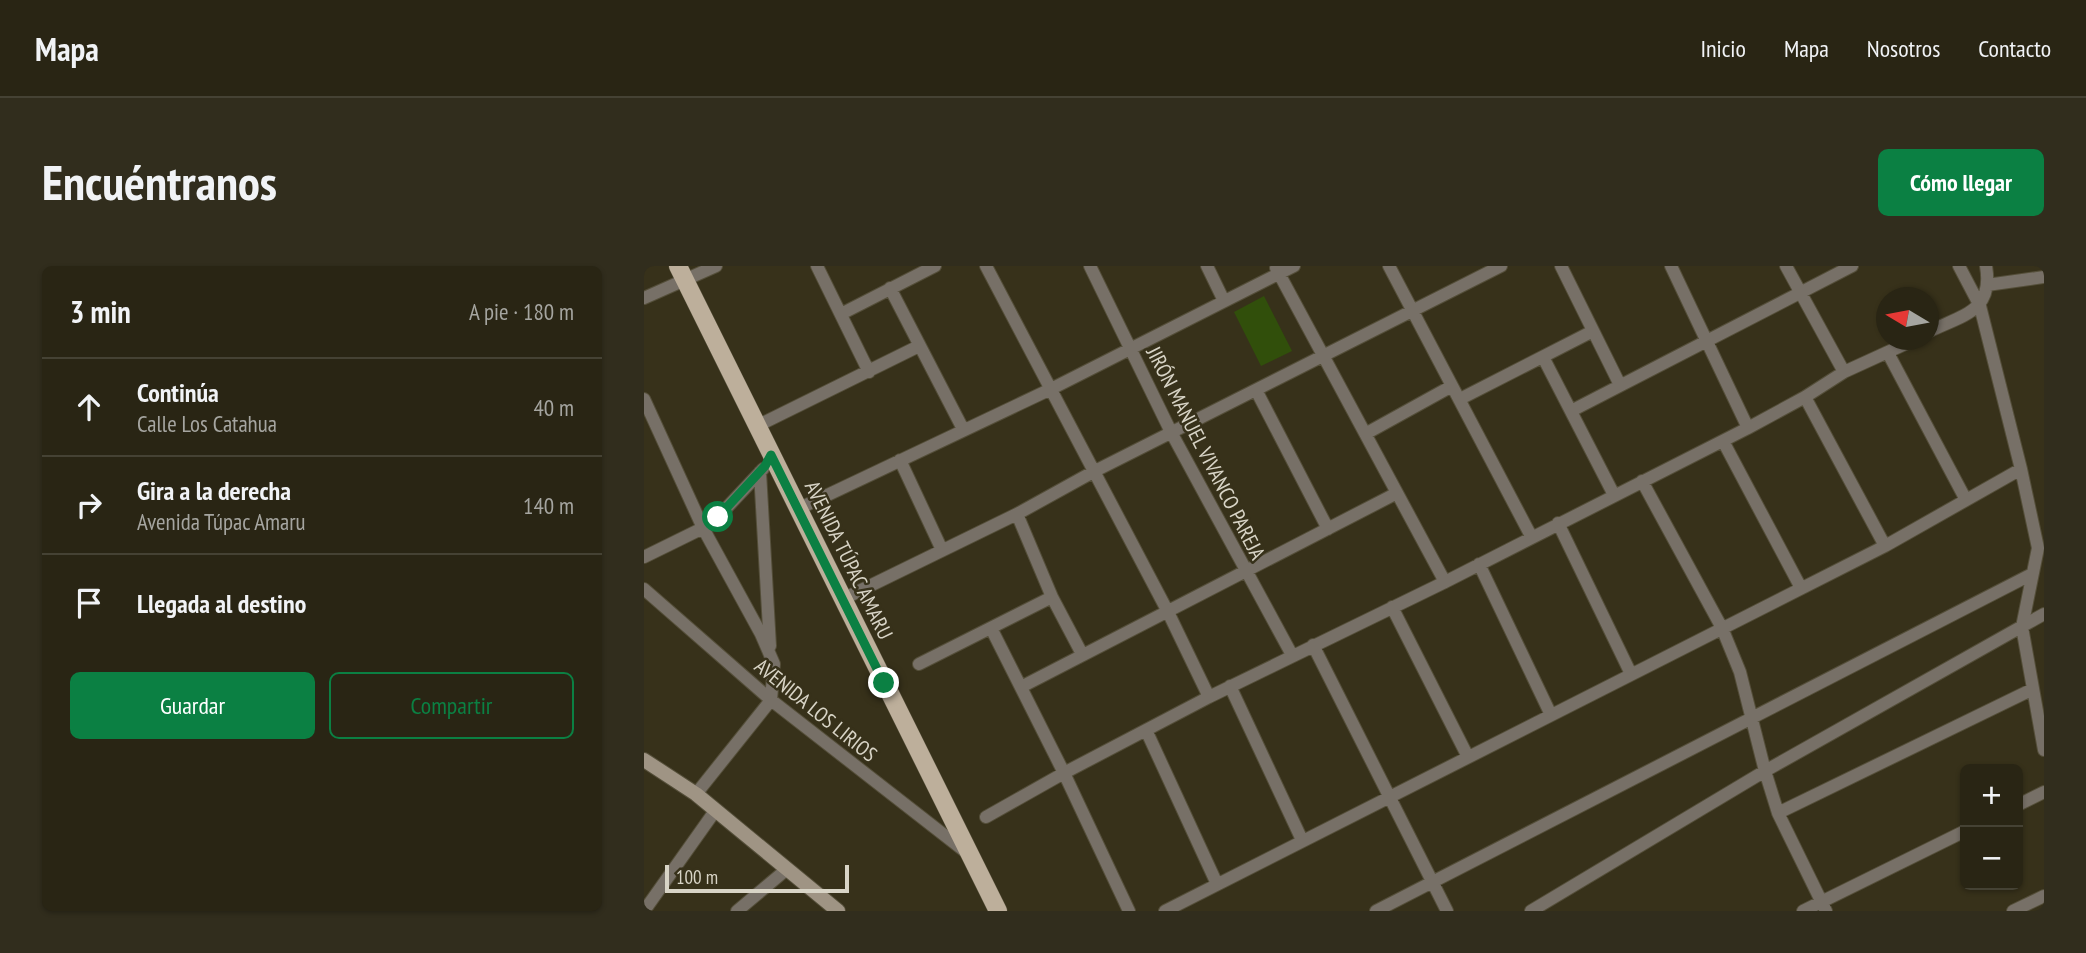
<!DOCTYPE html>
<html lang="es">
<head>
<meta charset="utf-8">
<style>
	:root { --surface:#292514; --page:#312d1d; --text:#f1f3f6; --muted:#a5a5a0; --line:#454234; --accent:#0b8043 }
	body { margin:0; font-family:"PT Sans Narrow",sans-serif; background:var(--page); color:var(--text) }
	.controls { position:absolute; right:21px; bottom:21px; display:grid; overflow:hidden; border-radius:10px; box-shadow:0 2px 5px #0004 }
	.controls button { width:63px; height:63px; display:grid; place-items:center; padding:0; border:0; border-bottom:2px solid var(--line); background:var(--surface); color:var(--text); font:35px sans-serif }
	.compass { position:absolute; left:1232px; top:21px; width:63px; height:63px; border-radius:50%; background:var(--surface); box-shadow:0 2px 5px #0004; rotate:280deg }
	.scale { position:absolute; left:21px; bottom:18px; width:184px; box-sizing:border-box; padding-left:7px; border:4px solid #d8d4c6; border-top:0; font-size:19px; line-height:24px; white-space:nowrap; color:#d8d4c6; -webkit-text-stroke:5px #37311a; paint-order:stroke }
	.stop { position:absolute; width:21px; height:21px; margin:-16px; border:5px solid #0b8043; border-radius:50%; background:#fff }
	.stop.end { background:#0b8043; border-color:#fff; box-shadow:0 2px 7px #0008 }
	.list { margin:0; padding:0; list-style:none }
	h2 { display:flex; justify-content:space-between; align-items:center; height:91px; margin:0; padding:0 28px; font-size:30px }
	h2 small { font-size:23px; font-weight:400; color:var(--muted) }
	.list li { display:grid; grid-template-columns:46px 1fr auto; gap:21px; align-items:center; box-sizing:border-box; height:98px; padding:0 28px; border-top:2px solid var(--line) }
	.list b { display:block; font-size:26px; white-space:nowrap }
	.list p { margin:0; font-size:23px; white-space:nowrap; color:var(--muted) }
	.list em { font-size:23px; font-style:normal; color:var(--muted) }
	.actions { display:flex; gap:14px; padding:21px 28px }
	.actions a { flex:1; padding:16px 0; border:2px solid var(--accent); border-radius:10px; text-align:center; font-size:24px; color:var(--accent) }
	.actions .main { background:var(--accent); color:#fff }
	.icon { flex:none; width:38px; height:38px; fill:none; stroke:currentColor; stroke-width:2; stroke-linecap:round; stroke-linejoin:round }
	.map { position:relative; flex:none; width:1400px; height:645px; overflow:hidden; border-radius:10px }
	header { display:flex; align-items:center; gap:42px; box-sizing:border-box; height:98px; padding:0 35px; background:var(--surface); border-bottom:2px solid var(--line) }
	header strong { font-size:33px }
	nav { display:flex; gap:38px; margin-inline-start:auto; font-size:24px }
	.intro { display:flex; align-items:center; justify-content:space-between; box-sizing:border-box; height:168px; padding:0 42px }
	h1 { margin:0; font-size:49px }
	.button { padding:18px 32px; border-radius:10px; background:var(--accent); color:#fff; font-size:24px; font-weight:700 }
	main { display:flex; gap:42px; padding:0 42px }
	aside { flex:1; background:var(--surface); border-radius:10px; box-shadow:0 2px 5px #0004 }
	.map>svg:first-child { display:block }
</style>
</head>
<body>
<header>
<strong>Mapa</strong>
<nav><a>Inicio</a><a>Mapa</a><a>Nosotros</a><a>Contacto</a></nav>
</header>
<div class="intro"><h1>Encuéntranos</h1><a class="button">Cómo llegar</a></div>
<main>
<aside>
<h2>3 min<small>A pie · 180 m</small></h2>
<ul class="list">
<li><svg class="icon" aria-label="ahead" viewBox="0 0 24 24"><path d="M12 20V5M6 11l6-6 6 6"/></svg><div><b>Continúa</b><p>Calle Los Catahua</p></div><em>40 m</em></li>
<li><svg class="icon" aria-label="right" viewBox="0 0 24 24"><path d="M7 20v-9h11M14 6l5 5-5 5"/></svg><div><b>Gira a la derecha</b><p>Avenida Túpac Amaru</p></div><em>140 m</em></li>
<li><svg class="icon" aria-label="arrive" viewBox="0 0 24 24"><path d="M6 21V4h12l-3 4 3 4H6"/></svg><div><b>Llegada al destino</b></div></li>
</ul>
<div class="actions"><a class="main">Guardar</a><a>Compartir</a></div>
</aside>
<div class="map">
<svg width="1400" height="645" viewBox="0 0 1400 645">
	<rect width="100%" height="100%" fill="#37311a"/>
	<path fill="#314f0b" d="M620,30L648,85L617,100L590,46Z"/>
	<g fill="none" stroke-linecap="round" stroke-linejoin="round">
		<g stroke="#544e39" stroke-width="14">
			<path id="street" d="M173,0L225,106
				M342,0L524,346L565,431
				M446,0L527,166L648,389
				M563,0L580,35
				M745,0L887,270
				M917,0L976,119
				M1027,0L1104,162
				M1142,0L1200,106
				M1315,0L1336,40L1377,203L1394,282L1378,361L1400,484
				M632,2L801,316
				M1343,19L1400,11
				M246,22L319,163
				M0,32L72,0
				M197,48L291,0
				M1284,66C1318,49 1350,46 1342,0
				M1244,87L1322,234
				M899,91L970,229
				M612,124L684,263
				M1161,131L1241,280
				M0,133L59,262L117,368L130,398L127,434L52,528
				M816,133L949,65
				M927,145L1208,0
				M113,160L275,80
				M723,167L808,120
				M1079,175L1157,322
				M256,194L298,284
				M116,206L126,380
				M998,215L1078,362L1096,406L1121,505L1134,547L1182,645
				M154,243L407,123L650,0
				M373,248L408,331L438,388
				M914,257L987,408
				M0,291L59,262L74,251L119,203
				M835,298L907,449
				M0,323L127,434L322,586
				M199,333L373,248L449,206L857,0
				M748,341L824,491
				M347,362L420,507L485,645
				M669,379L803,645
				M275,398L408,331
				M586,420L658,574
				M377,421L753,227
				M502,464L573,618
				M1374,539L1400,526
				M1134,547L1389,423
				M342,551L420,507L565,431L801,316L1104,162L1161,131L1200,106L1270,74
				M0,645L71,545
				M93,645L143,603
				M521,645L1241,280L1377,203
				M732,645L1388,308
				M887,645L1121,505L1400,348
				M1159,645L1321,565
				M1369,645L1400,630"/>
		</g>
		<g stroke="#544e39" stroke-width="16">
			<path id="secondary" d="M0,494L52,528L194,645"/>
		</g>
		<g stroke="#544e39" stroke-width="19">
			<path id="primary" d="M34,0L354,645"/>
		</g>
		<use href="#street" stroke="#777067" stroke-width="12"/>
		<use href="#secondary" stroke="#9f9484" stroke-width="14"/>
		<use href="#primary" stroke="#bdaf9b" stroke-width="18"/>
	</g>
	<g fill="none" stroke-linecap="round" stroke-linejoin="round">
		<path stroke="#0b8043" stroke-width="9" d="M74,251L121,200L127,189L240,417"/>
	</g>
	<g text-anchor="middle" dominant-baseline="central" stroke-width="5" stroke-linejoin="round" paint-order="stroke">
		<g font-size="21" fill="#d8d4c6" stroke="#37311a">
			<text transform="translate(562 187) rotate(63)">JIRÓN MANUEL VIVANCO PAREJA</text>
			<text transform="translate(205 294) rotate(64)">AVENIDA TÚPAC AMARU</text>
			<text transform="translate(172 444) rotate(39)">AVENIDA LOS LIRIOS</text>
		</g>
	</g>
</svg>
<div class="controls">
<button>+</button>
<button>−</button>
</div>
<svg class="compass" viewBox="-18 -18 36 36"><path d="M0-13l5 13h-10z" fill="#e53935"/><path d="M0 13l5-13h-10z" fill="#a5a5a0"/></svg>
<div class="scale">100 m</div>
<div class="stop" style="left:74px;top:251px"></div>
<div class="stop end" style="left:240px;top:417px"></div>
</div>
</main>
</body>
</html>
